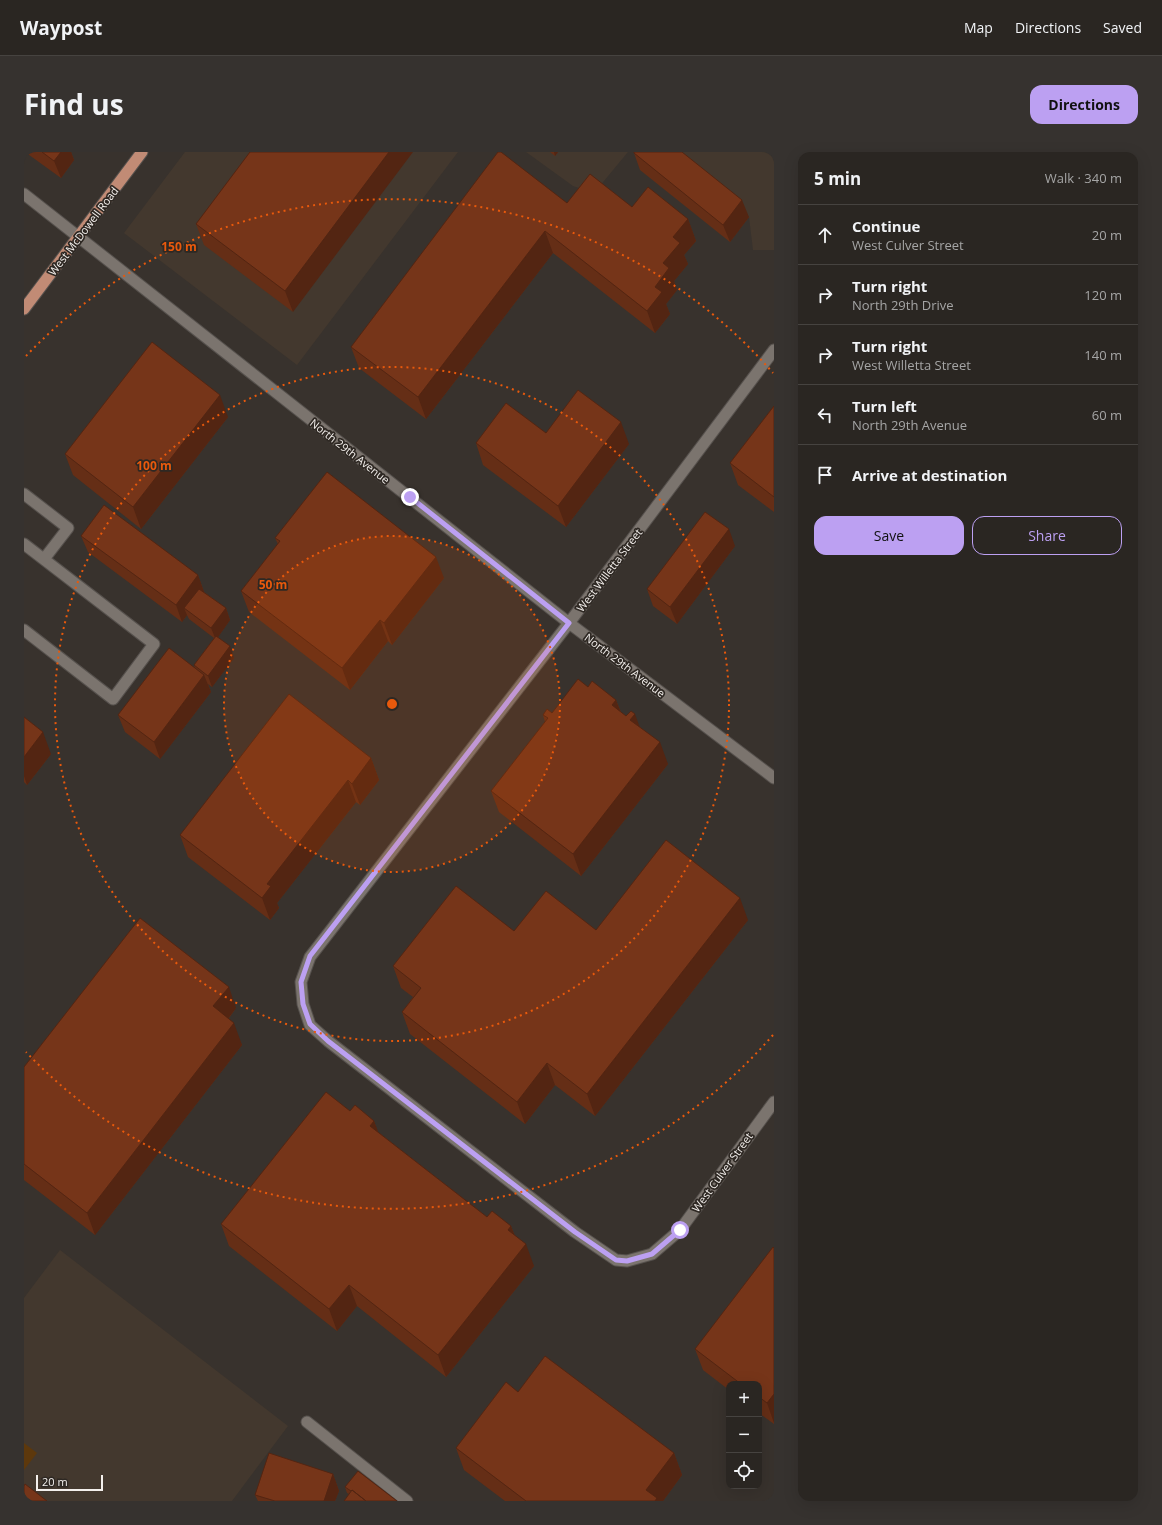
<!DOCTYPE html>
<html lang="en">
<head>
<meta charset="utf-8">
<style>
	:root { --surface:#2a2622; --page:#36322f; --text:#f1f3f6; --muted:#a5a5a5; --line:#464340; --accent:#bca0f2 }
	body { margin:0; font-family:"Open Sans",sans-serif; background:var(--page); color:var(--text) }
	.controls { position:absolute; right:12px; bottom:12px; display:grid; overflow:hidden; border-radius:8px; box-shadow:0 4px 16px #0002 }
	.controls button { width:36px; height:36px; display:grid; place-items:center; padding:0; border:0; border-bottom:1px solid var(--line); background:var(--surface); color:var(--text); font:20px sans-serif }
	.scale { position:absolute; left:12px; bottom:10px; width:67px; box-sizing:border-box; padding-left:4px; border:2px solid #f3efec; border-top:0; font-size:11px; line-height:14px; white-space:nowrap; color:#f3efec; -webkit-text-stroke:3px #2e2823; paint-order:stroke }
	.stop { position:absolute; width:12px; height:12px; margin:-9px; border:3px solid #bca0f2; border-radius:50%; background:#fff }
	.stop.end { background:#bca0f2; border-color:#fff; box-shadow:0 1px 4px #0008 }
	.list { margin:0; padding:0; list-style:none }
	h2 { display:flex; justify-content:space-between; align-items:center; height:52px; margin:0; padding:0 16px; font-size:17px }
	h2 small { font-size:13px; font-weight:400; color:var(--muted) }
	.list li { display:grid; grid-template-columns:26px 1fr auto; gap:12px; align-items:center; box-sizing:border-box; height:60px; padding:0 16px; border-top:1px solid var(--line) }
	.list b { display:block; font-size:15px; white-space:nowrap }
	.list p { margin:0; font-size:13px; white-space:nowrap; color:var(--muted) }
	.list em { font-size:13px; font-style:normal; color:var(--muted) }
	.actions { display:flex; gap:8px; padding:12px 16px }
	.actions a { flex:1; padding:9px 0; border:1px solid var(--accent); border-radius:12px; text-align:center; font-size:14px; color:var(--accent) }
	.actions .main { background:var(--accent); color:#111 }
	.icon { flex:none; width:22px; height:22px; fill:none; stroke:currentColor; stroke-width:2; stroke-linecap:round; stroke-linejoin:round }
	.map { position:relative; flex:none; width:750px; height:1349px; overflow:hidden; border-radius:12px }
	header { display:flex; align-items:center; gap:24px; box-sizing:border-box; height:56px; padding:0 20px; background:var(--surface); border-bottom:1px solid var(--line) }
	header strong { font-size:19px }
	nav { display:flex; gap:22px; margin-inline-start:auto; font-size:14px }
	.intro { display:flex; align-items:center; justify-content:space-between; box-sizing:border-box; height:96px; padding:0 24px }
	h1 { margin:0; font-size:28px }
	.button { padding:10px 18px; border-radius:12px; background:var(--accent); color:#111; font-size:14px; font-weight:700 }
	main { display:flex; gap:24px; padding:0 24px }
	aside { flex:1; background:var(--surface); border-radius:12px; box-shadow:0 4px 16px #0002 }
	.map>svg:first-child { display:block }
</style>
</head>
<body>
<header>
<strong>Waypost</strong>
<nav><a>Map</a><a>Directions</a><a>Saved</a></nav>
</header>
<div class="intro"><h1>Find us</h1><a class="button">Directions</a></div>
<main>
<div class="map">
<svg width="750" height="1349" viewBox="0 0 750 1349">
	<rect width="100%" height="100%" fill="#38322d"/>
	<path fill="#43382e" d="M161,0H434L273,213L100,81Z
		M502,0H604L570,41L549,34Z
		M643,0H750V98H729L725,65Z
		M36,1098L264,1274L208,1349H0V1146Z"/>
	<path fill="#5d380c" d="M0,1291L13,1301L0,1318Z"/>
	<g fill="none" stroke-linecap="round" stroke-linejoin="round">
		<g stroke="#56514d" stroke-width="13">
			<path id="service" d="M0,342L44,376L20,407
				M0,392L130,492L89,547L0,478
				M283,1270L383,1349"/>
		</g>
		<g stroke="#56514d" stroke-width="13">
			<path id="minor" d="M0,42L545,471L750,626
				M750,198L545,471L286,805L277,830L279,852L286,873L304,889L551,1080L592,1108L603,1109L628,1102L656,1078L750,950"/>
		</g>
		<g stroke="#56514d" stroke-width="13">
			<path id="primary" d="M0,157L118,0"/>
		</g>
		<use href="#service" stroke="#7b746e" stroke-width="11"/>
		<use href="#minor" stroke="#7b746e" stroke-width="11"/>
		<use href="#primary" stroke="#c18b75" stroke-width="11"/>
	</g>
	<path fill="#652e16" d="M1,0H47L50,8L37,26Z
		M226,0L269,160L180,93L172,72Z
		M526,0H534L531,4Z
		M610,1L725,65L706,90L616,18Z
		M543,51L608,55L664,67L672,89L660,103L664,112L650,129L653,138L642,152L646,162L631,181L529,101L402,267L335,216L327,195Z
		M750,254V360L714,333L706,311Z
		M204,265L117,377L49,323L41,302Z
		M522,281L605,292L542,375L459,313L452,291Z
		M57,384L174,423L180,440L202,456L206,468L194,485L210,506L188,535L184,532L187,540L136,607L101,580L94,563L171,516L170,513L190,486L165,467L163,463L158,470L64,400Z
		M251,386L420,426L368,493L364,489L326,538L225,460L217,439L254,392Z
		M711,394L653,472L629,454L623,437Z
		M564,535L592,548L597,560L616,575L644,612L557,724L475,660L467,639L521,570L519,563L528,561Z
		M0,565L27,602L3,633L0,630Z
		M347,606L355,628L336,653L332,650L253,751L255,756L246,768L164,705L156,683Z
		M724,768L571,964L531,933L501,972L386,882L378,860L389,845L377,836L369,814L490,779L572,778Z
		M212,856L205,866L218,893L71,1083L0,1028V915Z
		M326,959L350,969L354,980L463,1065L487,1074L491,1084L510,1114L422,1225L333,1154L313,1179L205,1094L197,1072Z
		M750,1096V1272L735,1261V1232H705V1238L679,1218L671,1197Z
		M494,1240L650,1301L658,1323L639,1349H481L440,1318L432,1296Z
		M309,1322L315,1339L311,1349H234L231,1343Z
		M321,1335L373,1349L325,1342L323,1341Z"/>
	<path fill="#532512" d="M37,0H47L50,8L37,26L30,9Z
		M365,0H389L269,160L261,139Z
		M530,0H534L531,4Z
		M718,48L725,65L706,90L699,73Z
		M664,67L672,89L660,103L664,112L650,129L653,138L642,152L646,162L631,181L623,159L639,111L649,85Z
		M521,79L529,101L402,267L394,245Z
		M196,243L204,265L117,377L109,355Z
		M597,270L605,292L542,375L534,354Z
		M705,377L711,394L653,472L646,455Z
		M412,405L420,426L368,493L360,471Z
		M174,423L180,440L166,460L160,456L163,463L158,470L152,453Z
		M202,456L206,468L192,488L187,476Z
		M356,468L364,489L326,538L318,516Z
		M206,494L210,506L188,535L184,524Z
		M180,523L187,540L136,607L130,590Z
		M592,548L600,569L588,553Z
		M611,562L619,584L606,568Z
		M19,580L27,602L3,633L0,624V605Z
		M636,590L644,612L557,724L549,702Z
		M347,606L355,628L336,653L328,632Z
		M324,628L332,650L253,751L255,756L246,768L238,746L243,732Z
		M716,746L724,768L571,964L563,942Z
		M205,835L212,856L197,876L189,854Z
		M210,871L218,893L71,1083L63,1061Z
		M523,911L531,933L501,972L493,950Z
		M350,969L358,990L346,974Z
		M487,1074L495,1095L484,1078Z
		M502,1092L510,1114L422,1225L414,1203Z
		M325,1133L333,1154L313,1179L305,1157Z
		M750,1242V1271L743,1251Z
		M650,1301L658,1323L639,1349H626L622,1338Z
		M309,1322L315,1339L311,1349H300Z"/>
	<path fill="#763519" stroke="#532512" d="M18,0H37L30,9Z
		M226,0H365L261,139L172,72Z
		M474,0H477L543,51L566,22L608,55L624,35L664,67L649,85L656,91L639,111L645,116L631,135L638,140L623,159L521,79L394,245L327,195Z
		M610,0H658L718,48L699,73L610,1Z
		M128,190L196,243L109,355L41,302Z
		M554,238L597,270L534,354L452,291L482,251L522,281Z
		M750,254V345L706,311Z
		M303,320L412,405L360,471L356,468L318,516L217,439L256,389L251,386Z
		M80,353L174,423L152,453L57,384Z
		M681,360L705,377L646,455L623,437Z
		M175,437L202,456L187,476L160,456Z
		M192,484L206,494L184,524L170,513Z
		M145,496L180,523L130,590L94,563Z
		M554,527L564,535L568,529L592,548L588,553L602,564L607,559L611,562L606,568L636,590L549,702L467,639L524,566L519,563L523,557L528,561Z
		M265,542L347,606L328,632L324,628L243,732L247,734L238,746L156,683Z
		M0,565L19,580L0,605Z
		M642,688L716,746L563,942L523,911L493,950L378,860L397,836L369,814L432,734L490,779L522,739L572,778Z
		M116,766L205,835L189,854L210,871L63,1061L0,1012V915Z
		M302,940L326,959L331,953L350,969L346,974L463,1065L468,1059L487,1074L484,1078L502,1092L414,1203L325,1133L305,1157L197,1072Z
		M749,1095L750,1096V1242L743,1251L735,1245V1232H717L671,1197Z
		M521,1204L650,1301L622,1338L633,1346L631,1349H502L432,1296L482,1230L494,1240Z
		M245,1301L309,1322L300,1349H251L231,1343Z
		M334,1319L373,1349H342L328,1338L327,1339L321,1335Z
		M1,1332L23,1349H0V1334Z
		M328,1338L342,1349H320Z"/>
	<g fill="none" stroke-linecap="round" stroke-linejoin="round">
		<path stroke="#bca0f2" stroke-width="5" d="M386,345L545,471L286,804L277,830L279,852L286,872L304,889L551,1080L592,1108L603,1109L628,1102L656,1078"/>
	</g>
	<circle cx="368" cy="552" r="168" fill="#e8590c" fill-opacity=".12"/>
	<g fill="none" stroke="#e8590c" stroke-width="2" stroke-dasharray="2 4">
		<circle cx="368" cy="552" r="168"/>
		<circle cx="368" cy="552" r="337"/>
		<path d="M749 883A505 505 0 0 1 2 900M2 204A505 505 0 0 1 749 221"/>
	</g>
	<g text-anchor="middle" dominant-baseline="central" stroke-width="3.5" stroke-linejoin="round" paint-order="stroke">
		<g font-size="11" fill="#f3efec" stroke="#2e2823">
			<text transform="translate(59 79) rotate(-53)">West McDowell Road</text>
			<text transform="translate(326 299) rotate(38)">North 29th Avenue</text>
			<text transform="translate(585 418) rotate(-53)">West Willetta Street</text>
			<text transform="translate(601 513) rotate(37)">North 29th Avenue</text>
			<text transform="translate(698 1020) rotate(-54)">West Culver Street</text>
		</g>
	</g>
	<circle cx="368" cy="552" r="6" fill="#e8590c" stroke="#2e2823" stroke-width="2"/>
	<g font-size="12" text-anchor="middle" font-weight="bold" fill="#e8590c" stroke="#2e2823" stroke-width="3.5" stroke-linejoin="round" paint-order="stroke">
		<text x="155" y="99">150 m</text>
		<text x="130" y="318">100 m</text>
		<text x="249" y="437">50 m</text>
	</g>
</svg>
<div class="controls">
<button>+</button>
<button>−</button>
<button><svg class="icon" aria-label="locate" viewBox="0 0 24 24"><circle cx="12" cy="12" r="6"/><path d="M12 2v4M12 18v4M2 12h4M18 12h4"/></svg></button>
</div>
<div class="scale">20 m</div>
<div class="stop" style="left:656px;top:1078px"></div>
<div class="stop end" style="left:386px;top:345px"></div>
</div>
<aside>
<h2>5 min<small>Walk · 340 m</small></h2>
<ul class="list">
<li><svg class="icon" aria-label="ahead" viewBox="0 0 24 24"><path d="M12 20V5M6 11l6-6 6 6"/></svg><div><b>Continue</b><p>West Culver Street</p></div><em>20 m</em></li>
<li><svg class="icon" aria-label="right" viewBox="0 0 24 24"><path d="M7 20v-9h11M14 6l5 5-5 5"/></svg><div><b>Turn right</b><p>North 29th Drive</p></div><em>120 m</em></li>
<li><svg class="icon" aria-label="right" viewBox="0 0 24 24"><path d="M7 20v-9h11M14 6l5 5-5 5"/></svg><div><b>Turn right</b><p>West Willetta Street</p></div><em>140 m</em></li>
<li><svg class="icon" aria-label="left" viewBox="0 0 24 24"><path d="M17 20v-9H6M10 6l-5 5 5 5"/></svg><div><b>Turn left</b><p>North 29th Avenue</p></div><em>60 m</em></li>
<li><svg class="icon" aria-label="arrive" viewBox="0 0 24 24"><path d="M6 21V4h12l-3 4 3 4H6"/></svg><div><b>Arrive at destination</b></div></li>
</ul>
<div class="actions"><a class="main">Save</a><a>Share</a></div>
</aside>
</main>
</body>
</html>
